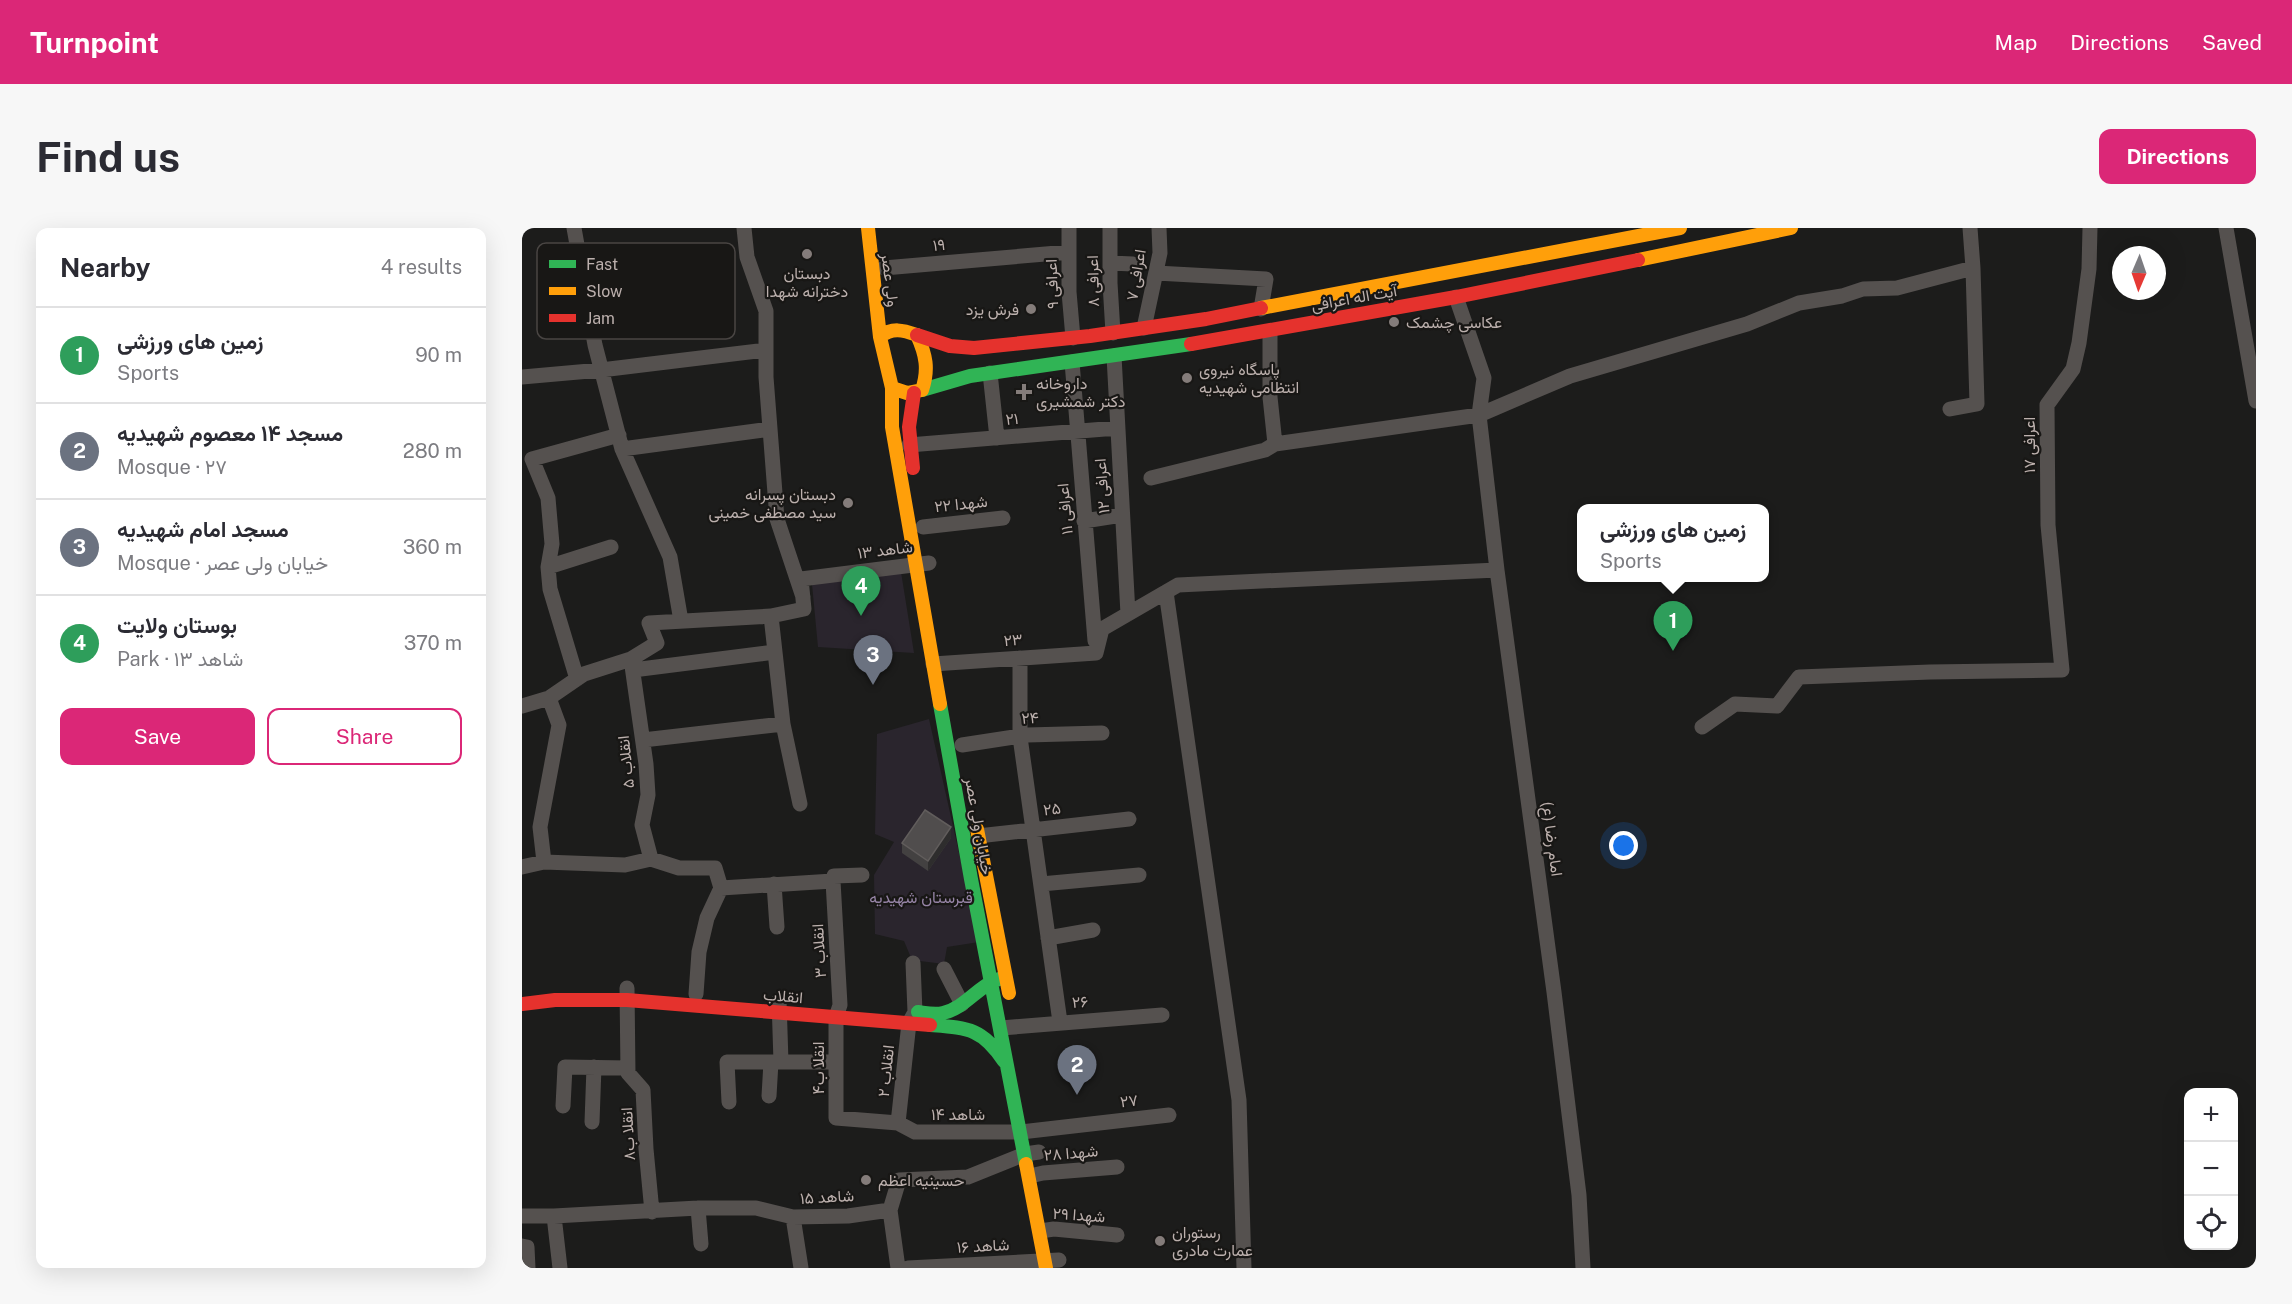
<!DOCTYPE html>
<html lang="en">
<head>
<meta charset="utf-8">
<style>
	:root { --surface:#fff; --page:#f7f7f7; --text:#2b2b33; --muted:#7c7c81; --line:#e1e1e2; --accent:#db2777 }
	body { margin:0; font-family:"Public Sans",Vazirmatn,sans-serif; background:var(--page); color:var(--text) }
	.controls { position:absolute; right:18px; bottom:18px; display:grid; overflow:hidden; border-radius:12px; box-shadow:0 6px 24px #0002 }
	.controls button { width:54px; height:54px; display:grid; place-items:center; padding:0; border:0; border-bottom:2px solid var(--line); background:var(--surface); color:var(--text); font:30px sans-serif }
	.compass { position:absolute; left:1590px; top:18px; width:54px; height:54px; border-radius:50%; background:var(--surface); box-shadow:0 6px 24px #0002; rotate:182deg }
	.you { position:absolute; left:1102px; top:618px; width:21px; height:21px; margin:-15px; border:4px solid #fff; border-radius:50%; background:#1a73e8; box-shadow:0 0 0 9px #1a73e833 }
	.badge { display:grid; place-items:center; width:39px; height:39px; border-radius:50%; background:var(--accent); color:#fff; font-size:20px; font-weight:700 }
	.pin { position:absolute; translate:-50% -50px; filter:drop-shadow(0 2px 3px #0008) }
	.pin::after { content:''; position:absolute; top:32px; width:21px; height:18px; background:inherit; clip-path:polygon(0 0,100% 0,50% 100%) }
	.popup { position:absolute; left:1055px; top:276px; width:192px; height:78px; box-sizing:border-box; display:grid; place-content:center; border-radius:12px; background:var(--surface); filter:drop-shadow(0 2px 4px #0005); font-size:20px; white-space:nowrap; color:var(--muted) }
	.popup b { font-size:22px; color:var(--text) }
	.popup::after { content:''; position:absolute; left:50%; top:100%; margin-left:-12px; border:12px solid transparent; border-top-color:var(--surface) }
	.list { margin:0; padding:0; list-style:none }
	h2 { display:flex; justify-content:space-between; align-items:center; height:78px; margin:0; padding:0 24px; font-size:26px }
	h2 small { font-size:20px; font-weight:400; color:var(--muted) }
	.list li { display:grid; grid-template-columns:39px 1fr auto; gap:18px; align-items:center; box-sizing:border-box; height:96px; padding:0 24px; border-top:2px solid var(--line) }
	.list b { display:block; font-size:22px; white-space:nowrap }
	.list p { margin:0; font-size:20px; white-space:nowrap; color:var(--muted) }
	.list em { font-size:20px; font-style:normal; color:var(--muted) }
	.actions { display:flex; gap:12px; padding:18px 24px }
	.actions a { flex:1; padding:14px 0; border:2px solid var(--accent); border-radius:12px; text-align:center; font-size:21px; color:var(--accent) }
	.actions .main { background:var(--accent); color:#fff }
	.icon { flex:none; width:33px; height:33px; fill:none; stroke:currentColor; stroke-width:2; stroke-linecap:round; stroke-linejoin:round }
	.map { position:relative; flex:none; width:1734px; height:1040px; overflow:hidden; border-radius:12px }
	header { display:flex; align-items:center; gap:36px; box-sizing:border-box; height:84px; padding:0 30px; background:var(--accent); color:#fff }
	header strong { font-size:28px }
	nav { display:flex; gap:33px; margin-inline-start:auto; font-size:21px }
	.intro { display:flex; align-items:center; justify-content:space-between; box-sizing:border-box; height:144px; padding:0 36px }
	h1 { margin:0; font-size:42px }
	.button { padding:15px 27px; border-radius:12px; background:var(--accent); color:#fff; font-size:21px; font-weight:700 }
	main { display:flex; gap:36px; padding:0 36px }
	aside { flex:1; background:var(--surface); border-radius:12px; box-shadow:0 6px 24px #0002 }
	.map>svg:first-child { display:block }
</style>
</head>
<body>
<header>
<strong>Turnpoint</strong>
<nav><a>Map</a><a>Directions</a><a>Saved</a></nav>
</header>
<div class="intro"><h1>Find us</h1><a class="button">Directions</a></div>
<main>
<aside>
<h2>Nearby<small>4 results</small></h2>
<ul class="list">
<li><span class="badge" style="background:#2e9e5b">1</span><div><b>زمین های ورزشی</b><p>Sports</p></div><em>90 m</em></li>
<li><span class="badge" style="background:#6b7280">2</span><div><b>مسجد ۱۴ معصوم شهیدیه</b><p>Mosque · ۲۷</p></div><em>280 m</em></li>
<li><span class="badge" style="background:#6b7280">3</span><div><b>مسجد امام شهیدیه</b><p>Mosque · خیابان ولی عصر</p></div><em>360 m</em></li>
<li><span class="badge" style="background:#2e9e5b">4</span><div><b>بوستان ولایت</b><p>Park · شاهد ۱۳</p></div><em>370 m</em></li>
</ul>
<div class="actions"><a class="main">Save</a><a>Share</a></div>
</aside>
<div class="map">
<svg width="1734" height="1040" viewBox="0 0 1734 1040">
	<rect width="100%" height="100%" fill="#1c1c1b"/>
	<path fill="#2a252d" d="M379,344L392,425L296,419L290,356Z
		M407,491L457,714L425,719L422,736L390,732L382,713L353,706L352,647L372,614L353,606L355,506Z"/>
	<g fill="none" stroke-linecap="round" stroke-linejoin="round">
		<path stroke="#55514f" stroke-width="15" d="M52,0L73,117L100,221L148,329L159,393
			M222,0L225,29L244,83V149L255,291L281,369
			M547,0V64L551,110
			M588,0V55L591,105
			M1704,0L1734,173
			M588,35L611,36
			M362,40L547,24
			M634,45L744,51L739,81
			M934,69L962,150L957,187L975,342L1032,764L1057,967L1061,1040
			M622,100L638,25L637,0
			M748,103V169L753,216
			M592,128L606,386
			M550,134L573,413
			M468,145L475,210
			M0,149L79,142L244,122
			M1428,181L1455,176L1451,40L1448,0
			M387,217L595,200
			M100,221L248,201
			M629,250L743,222L753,216L957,187L1048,148L1225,96L1277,75L1320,68L1341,61L1375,60L1451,40
			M562,293L600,287
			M401,299L481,290
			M26,339L89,319
			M644,364L717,872L722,1040
			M249,388L282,381L279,351L407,335
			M574,425L580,401L656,357L975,342
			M498,430V509L538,794
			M109,431L62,446L27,470L37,497L18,599L22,634L103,637L129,631
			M411,436L574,425
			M111,442L253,424
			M55,451L28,361L26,339L30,316L26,270L10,231L97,207
			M0,478L27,470
			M1180,499L1213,476L1255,478L1277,449L1408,444L1540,442L1526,297L1525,177L1551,141L1557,115L1567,41L1568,0
			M121,512L261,496
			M440,517L505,507L580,505
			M456,608L607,591
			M0,639L22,634
			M311,653L318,777L314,789V890L376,895L393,904H499L647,887
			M252,656L255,699
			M519,656L617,647
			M199,660L311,653L312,648L340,647
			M526,710L571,702
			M422,741L440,776
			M105,760L106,845L121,862L124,921L130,984
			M174,766L177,724L185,690L199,660L193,640H157L129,631L120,597L126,567L124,536L109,431L135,415L127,395L249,388L261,496L278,576
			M257,772L259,834
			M479,800L640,787
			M247,868L249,834
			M207,874L205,834H314
			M41,878L43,839L106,840
			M70,894L72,839
			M376,895L387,795L393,784L391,735
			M508,948L521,945L595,939
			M176,980L179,1016
			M368,982L376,1040
			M0,988H32L176,980H234L271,989L326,988L368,982L377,952L446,949L503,926L517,924
			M32,988L38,1040
			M271,989L279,1040
			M518,1003L532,1001L595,1007
			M0,1018L5,1019L6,1040
			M386,1040L537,1032"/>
		<path stroke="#30b455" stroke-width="14" d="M400,162L448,148L669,116
			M418,476L449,651L504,936
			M396,784C404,785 413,787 421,785C444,780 457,756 480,750
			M408,797C446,800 460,800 482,833"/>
		<path stroke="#ff9f0a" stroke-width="14" d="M346,0L358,109
			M1116,32L1269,0
			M739,80L1158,0
			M370,160L385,165L400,162C407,141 404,127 395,107C381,102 370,99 358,109L370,160V199L418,476
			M455,601L487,765
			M504,936L524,1040"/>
		<path stroke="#e5322d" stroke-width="14" d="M395,107L428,118L452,120L568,108L684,91L739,80
			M669,116L934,69L1116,32
			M391,240L387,199L392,165
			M0,776L33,772H105L408,797"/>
	</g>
	<path fill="#434141" d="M429,610L406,643L380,625V615Z"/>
	<path fill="#2e2d2d" d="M429,599V610L406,643V633Z"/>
	<path fill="#504d4d" stroke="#615d5c" stroke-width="1.5" d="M403,582L429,599L406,633L380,615Z"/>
	<g fill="#847c7a" stroke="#181715" stroke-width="2">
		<circle cx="285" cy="26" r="6"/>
		<circle cx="509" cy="81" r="6"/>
		<circle cx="872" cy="94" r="6"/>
		<circle cx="665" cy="150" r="6"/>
		<path d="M499 155h6v6h6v6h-6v6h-6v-6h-6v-6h6z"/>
		<circle cx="326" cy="275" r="6"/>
		<circle cx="344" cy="952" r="6"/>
		<circle cx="638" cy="1013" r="6"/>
	</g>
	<g text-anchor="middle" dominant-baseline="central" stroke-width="4.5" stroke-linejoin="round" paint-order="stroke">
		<g font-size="16" fill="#bcb0ad" stroke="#181715">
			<text transform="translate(417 17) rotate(-5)">۱۹</text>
			<text transform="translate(614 47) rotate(-80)">اعرافی ۷</text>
			<text transform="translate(368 52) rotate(83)">ولی عصر</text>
			<text transform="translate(571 53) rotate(-91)">اعرافی ۸</text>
			<text transform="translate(530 56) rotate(-92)">اعرافی ۹</text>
			<text transform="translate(832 70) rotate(-10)">آیت اله اعرافی</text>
			<text transform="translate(490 191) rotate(-5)">۲۱</text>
			<text transform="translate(1507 217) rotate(-90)">اعرافی ۱۷</text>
			<text transform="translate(580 258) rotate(-94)">اعرافی ۱۲</text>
			<text transform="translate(439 276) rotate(-6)">شهدا ۲۲</text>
			<text transform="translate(543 281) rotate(-95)">اعرافی ۱۱</text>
			<text transform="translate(363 322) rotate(-7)">شاهد ۱۳</text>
			<text transform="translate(491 412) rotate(-4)">۲۳</text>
			<text transform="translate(508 490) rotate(-4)">۲۴</text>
			<text transform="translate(104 534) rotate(-96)">انقلاب ۵</text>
			<text transform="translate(530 581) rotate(-6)">۲۵</text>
			<text transform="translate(457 598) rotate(80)">خیابان ولی عصر</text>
			<text transform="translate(1030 611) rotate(82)">امام رضا (ع)</text>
			<text transform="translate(297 723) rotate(-93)">انقلاب ۳</text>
			<text transform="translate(261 768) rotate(5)">انقلاب</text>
			<text transform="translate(558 774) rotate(-4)">۲۶</text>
			<text transform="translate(296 840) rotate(-90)">انقلا ب۴</text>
			<text transform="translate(364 843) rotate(-84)">انقلاب ۲</text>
			<text transform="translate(607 873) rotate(-7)">۲۷</text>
			<text x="436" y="886">شاهد ۱۴</text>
			<text transform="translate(106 906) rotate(-93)">انقلا ب۸</text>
			<text transform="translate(549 925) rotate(-5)">شهدا ۲۸</text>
			<text transform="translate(305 969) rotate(-3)">شاهد ۱۵</text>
			<text transform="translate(557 987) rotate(4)">شهدا ۲۹</text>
			<text transform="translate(461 1018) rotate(-3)">شاهد ۱۶</text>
		</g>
		<g font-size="16" fill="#bcb0ad" stroke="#181715" text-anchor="start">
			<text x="285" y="45" text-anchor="middle">دبستان<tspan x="285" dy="18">دخترانه شهدا</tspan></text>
			<text x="497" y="81" text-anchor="end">فرش یزد</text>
			<text x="884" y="94">عکاسی چشمک</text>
			<text x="677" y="141">پاسگاه نیروی<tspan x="677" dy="18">انتظامی شهیدیه</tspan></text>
			<text x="514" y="155">داروخانه<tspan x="514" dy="18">دکتر شمشیری</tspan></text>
			<text x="314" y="266" text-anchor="end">دبستان پسرانه<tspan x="314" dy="18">سید مصطفی خمینی</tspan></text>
			<text x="356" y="952">حسینیه اعظم</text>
			<text x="650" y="1004">رستوران<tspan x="650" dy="18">عمارت مادری</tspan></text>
		</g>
		<g font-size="16" fill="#9785a7" stroke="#181715">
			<text x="399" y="669">قبرستان شهیدیه</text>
		</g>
	</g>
	<rect x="15" y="15" width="198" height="96" rx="9" fill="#181715" stroke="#494543" stroke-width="1.5"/>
	<rect x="27" y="32" width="27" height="8" fill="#30b455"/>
	<rect x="27" y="59" width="27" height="8" fill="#ff9f0a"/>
	<rect x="27" y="86" width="27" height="8" fill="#e5322d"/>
	<g font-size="16" fill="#bcb0ad">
		<text x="64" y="42">Fast</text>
		<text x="64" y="69">Slow</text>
		<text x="64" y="96">Jam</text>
	</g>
</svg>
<div class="controls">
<button>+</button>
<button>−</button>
<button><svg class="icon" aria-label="locate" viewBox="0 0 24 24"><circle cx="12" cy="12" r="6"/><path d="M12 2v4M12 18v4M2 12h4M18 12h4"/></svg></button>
</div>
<svg class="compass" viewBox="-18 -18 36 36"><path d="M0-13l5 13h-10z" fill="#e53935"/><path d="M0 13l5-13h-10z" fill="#7c7c81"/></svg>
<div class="you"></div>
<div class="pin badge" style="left:1151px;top:423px;background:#2e9e5b">1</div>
<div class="popup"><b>زمین های ورزشی</b>Sports</div>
<div class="pin badge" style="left:555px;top:867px;background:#6b7280">2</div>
<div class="pin badge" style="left:351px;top:457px;background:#6b7280">3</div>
<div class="pin badge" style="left:339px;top:388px;background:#2e9e5b">4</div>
</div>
</main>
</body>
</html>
